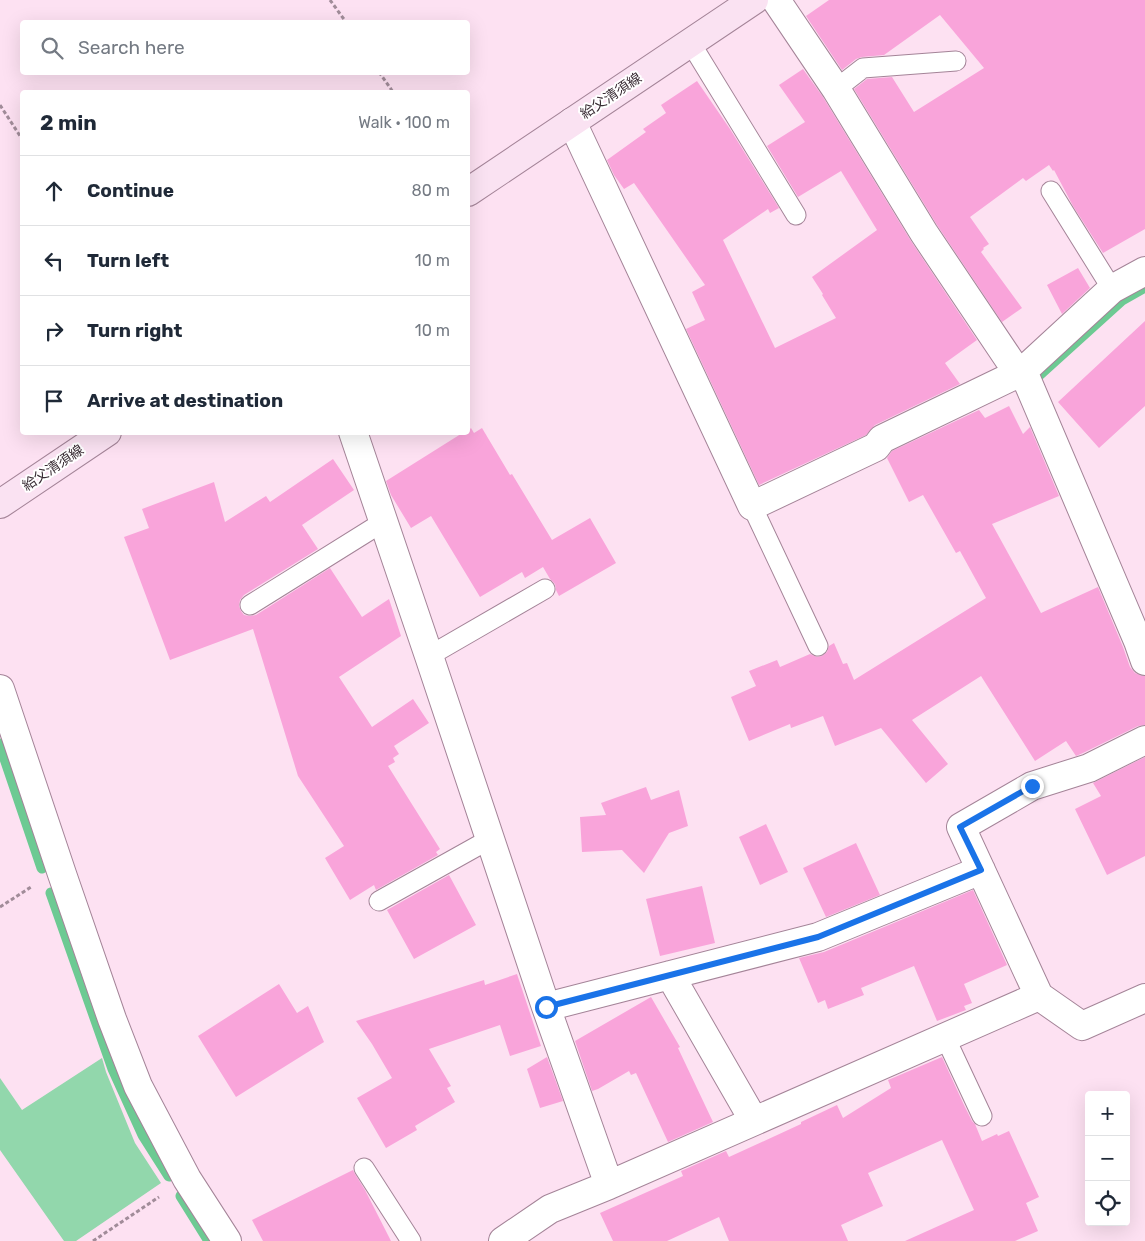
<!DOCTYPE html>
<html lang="en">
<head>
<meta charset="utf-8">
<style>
	:root { --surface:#fff; --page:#f2f2f3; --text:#1f2937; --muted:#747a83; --line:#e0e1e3 }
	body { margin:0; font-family:Rubik,"Noto Sans JP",sans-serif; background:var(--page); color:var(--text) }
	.controls { position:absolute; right:15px; bottom:15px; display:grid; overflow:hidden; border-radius:5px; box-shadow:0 5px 20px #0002 }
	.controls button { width:45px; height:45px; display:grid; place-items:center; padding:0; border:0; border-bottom:1px solid var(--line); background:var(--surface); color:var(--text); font:25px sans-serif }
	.stop { position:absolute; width:15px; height:15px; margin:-11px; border:4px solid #1a73e8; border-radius:50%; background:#fff }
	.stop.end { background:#1a73e8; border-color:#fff; box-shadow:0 1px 5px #0008 }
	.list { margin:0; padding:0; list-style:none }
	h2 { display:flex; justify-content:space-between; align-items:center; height:65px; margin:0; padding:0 20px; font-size:21px }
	h2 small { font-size:16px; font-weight:400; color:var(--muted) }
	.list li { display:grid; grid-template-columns:32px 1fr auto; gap:15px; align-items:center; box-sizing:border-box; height:70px; padding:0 20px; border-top:1px solid var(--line) }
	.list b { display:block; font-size:19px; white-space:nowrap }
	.list em { font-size:16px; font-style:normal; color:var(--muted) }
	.icon { flex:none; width:28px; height:28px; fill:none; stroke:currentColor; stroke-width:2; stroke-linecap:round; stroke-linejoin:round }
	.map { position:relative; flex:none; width:1145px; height:1241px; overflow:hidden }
	.search { position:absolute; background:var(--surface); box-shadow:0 5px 20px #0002; left:20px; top:20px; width:450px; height:55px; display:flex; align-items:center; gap:12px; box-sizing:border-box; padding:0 18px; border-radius:5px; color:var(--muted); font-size:19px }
	.panel { position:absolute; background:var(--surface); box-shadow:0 5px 20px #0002; left:20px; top:90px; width:450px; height:345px; border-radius:5px }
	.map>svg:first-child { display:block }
</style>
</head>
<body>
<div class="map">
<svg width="1145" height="1241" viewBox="0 0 1145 1241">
	<rect width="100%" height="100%" fill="#fde1f2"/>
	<path fill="#92d7ac" d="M102,1058L106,1072L135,1143L161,1183L76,1241H64L0,1150V1078L22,1110Z"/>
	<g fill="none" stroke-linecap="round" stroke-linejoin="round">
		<path stroke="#6dca93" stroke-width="11" d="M1038,376L1122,300L1145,287
			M0,744L42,868
			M51,893L113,1069L143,1135L169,1176
			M181,1196L209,1241"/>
	</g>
	<path fill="#f9a4da" d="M829,0H1145V229L1103,253L1073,206L1054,170L1053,171L1049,165L1026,181L1023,178L970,217L989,244L983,248L984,249L981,252L1022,308L1002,322L937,225L854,89L867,79L892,77L914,112L984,68L940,15L884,55L862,57L856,59L842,70L806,16Z
		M803,69L823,97L911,241L977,340L945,363L960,384L875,425L866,435L759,485L686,329L705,320L692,292L705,285L634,183L624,189L614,175L607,160L646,132L643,129L666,113L661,105L697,81L730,129L779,208L770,213L768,209L723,240L775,348L836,318L822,295L823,294L812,277L877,230L841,171L798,197L767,146L805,122L779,85Z
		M1078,268L1090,288L1062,314L1047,285Z
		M1145,321V406L1099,448L1058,402Z
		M1009,406L1023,434L1030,427L1059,496L992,524L1041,613L1098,587L1123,647L1130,667L1135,673L1142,676H1145V725L1138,726L1083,753L1076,756L1066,741L1035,761L981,676L912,720L948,764L926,783L881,728L835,746L823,716L791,728L790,724L749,741L731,697L756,686L749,671L777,660L780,667L810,654L817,657L822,656L827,652L829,646L834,643L843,664L847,663L854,680L986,598L960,551L956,553L923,495L909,502L887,458L892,451L979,410L985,418Z
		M471,428L474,433L482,428L510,475L512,474L552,540L590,518L616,563L559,596L556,590L555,584L550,579L543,567L525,578L522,572L480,597L431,516L411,528L391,495L386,481L464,432H468V431Z
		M333,459L354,490L302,525L318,549L244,595L240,600L239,606L241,611L244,615L250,616L256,615L330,568L362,617L389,599L401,636L339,677L372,727L413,699L429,723L394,746L399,754L393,758L395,762L388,766L440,849L436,852L438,855L376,890L374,885L350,900L325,858L344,846L298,776L253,629L170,660L124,537L149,528L142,509L214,482L225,522L266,496L270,502Z
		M1145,757V856L1107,875L1075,809L1101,796L1093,783Z
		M646,787L651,800L679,790L688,826L669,833L644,873L622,850L582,852L580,817L606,815L601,803Z
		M766,824L788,872L760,885L739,837Z
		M856,843L880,895L826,917L803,868Z
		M449,875L476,925L414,959L387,910Z
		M702,886L715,943L660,956L646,899Z
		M973,890L1007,965L964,984L972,1003L964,1006L966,1010L937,1021L914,966L861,988L864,995L828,1009L825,1000L818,1003L799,958L824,952Z
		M517,974L541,1046L510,1056L500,1025L429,1049L451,1086L447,1088L455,1102L415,1126L417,1130L386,1148L357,1098L392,1078L372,1044L356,1021L484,980L485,985Z
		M279,984L297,1013L308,1006L324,1042L236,1097L198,1036Z
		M651,997L680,1047L678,1048L713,1122L668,1142L636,1073L631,1075L629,1071L598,1089L592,1091L575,1041Z
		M547,1057L563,1101L540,1108L527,1069Z
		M942,1057L964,1105L972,1121L975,1124L982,1141L997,1134L998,1136L1009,1131L1039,1197L1026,1203L1038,1231L1015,1241H905L974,1210L942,1140L868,1173L883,1206L841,1225L848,1241H729L719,1217L667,1241H613L600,1213L683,1176L681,1171L726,1151L729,1157L801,1124V1122L837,1105L843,1118L891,1088L888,1080Z
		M353,1170L355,1174L365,1190L391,1241H263L252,1220Z"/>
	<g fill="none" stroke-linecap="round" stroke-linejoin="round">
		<g stroke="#a48498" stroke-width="21">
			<path id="service" d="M690,42L796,215
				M836,89L863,68L956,61
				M1051,191L1112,289
				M752,506L818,646
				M250,605L383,522
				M429,656L545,589
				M379,901L490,839
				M945,1037L982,1116
				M364,1168L411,1241"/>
		</g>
		<g stroke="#a48498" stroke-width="30">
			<path id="minor" d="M776,0L836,89L924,233L1018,373
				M572,122L752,506L876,447L882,439L1023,371L1112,289L1145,271
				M1023,371L1138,641L1145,661
				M353,432L429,656L546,1007L609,1185
				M0,689L62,874L112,1019L138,1086L187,1179L227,1241
				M670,975L754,1121
				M1039,996L961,827L1032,786L1089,768L1145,740
				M546,1007L818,937L981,870
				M503,1241L550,1209L609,1185L1039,996L1082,1026L1145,998"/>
		</g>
		<g stroke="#a48498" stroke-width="30">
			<path id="secondary" d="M468,192L754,0
				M0,504L107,432"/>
		</g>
		<path stroke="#a18c99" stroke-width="3" stroke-dasharray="4 2.5" stroke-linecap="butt" d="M330,0L346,22
			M379,72L393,92
			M0,105L22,139
			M0,907L31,887
			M93,1241L159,1197"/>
		<use href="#service" stroke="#fff" stroke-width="19"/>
		<use href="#minor" stroke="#fff" stroke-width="28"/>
		<use href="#secondary" stroke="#fae2f2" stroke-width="28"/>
	</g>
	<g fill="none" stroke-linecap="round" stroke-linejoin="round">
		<path stroke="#1a73e8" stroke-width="6" d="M546,1007L818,937L981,870L960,827L1032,786"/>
	</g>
	<g text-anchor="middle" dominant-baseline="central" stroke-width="4" stroke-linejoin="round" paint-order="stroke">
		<g font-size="14" fill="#392c34" stroke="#fff">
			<text transform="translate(611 96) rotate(-34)">給父清須線</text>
			<text transform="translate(53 468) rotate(-34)">給父清須線</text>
		</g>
	</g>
</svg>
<div class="controls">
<button>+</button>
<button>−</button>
<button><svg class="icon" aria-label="locate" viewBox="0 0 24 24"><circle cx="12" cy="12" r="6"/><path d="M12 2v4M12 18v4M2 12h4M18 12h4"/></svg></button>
</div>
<div class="stop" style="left:546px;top:1007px"></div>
<div class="stop end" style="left:1032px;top:786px"></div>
<div class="search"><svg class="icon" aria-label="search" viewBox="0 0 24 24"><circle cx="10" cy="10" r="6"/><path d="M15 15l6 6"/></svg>Search here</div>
<section class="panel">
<h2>2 min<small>Walk · 100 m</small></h2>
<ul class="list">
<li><svg class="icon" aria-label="ahead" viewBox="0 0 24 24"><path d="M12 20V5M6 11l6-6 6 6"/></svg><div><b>Continue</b></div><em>80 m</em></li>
<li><svg class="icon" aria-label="left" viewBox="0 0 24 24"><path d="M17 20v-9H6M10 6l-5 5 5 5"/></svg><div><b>Turn left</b></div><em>10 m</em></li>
<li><svg class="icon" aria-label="right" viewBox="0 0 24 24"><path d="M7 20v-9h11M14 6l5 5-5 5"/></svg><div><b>Turn right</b></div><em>10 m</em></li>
<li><svg class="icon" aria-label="arrive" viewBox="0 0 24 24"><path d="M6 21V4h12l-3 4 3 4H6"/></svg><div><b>Arrive at destination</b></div></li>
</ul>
</section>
</div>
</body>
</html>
